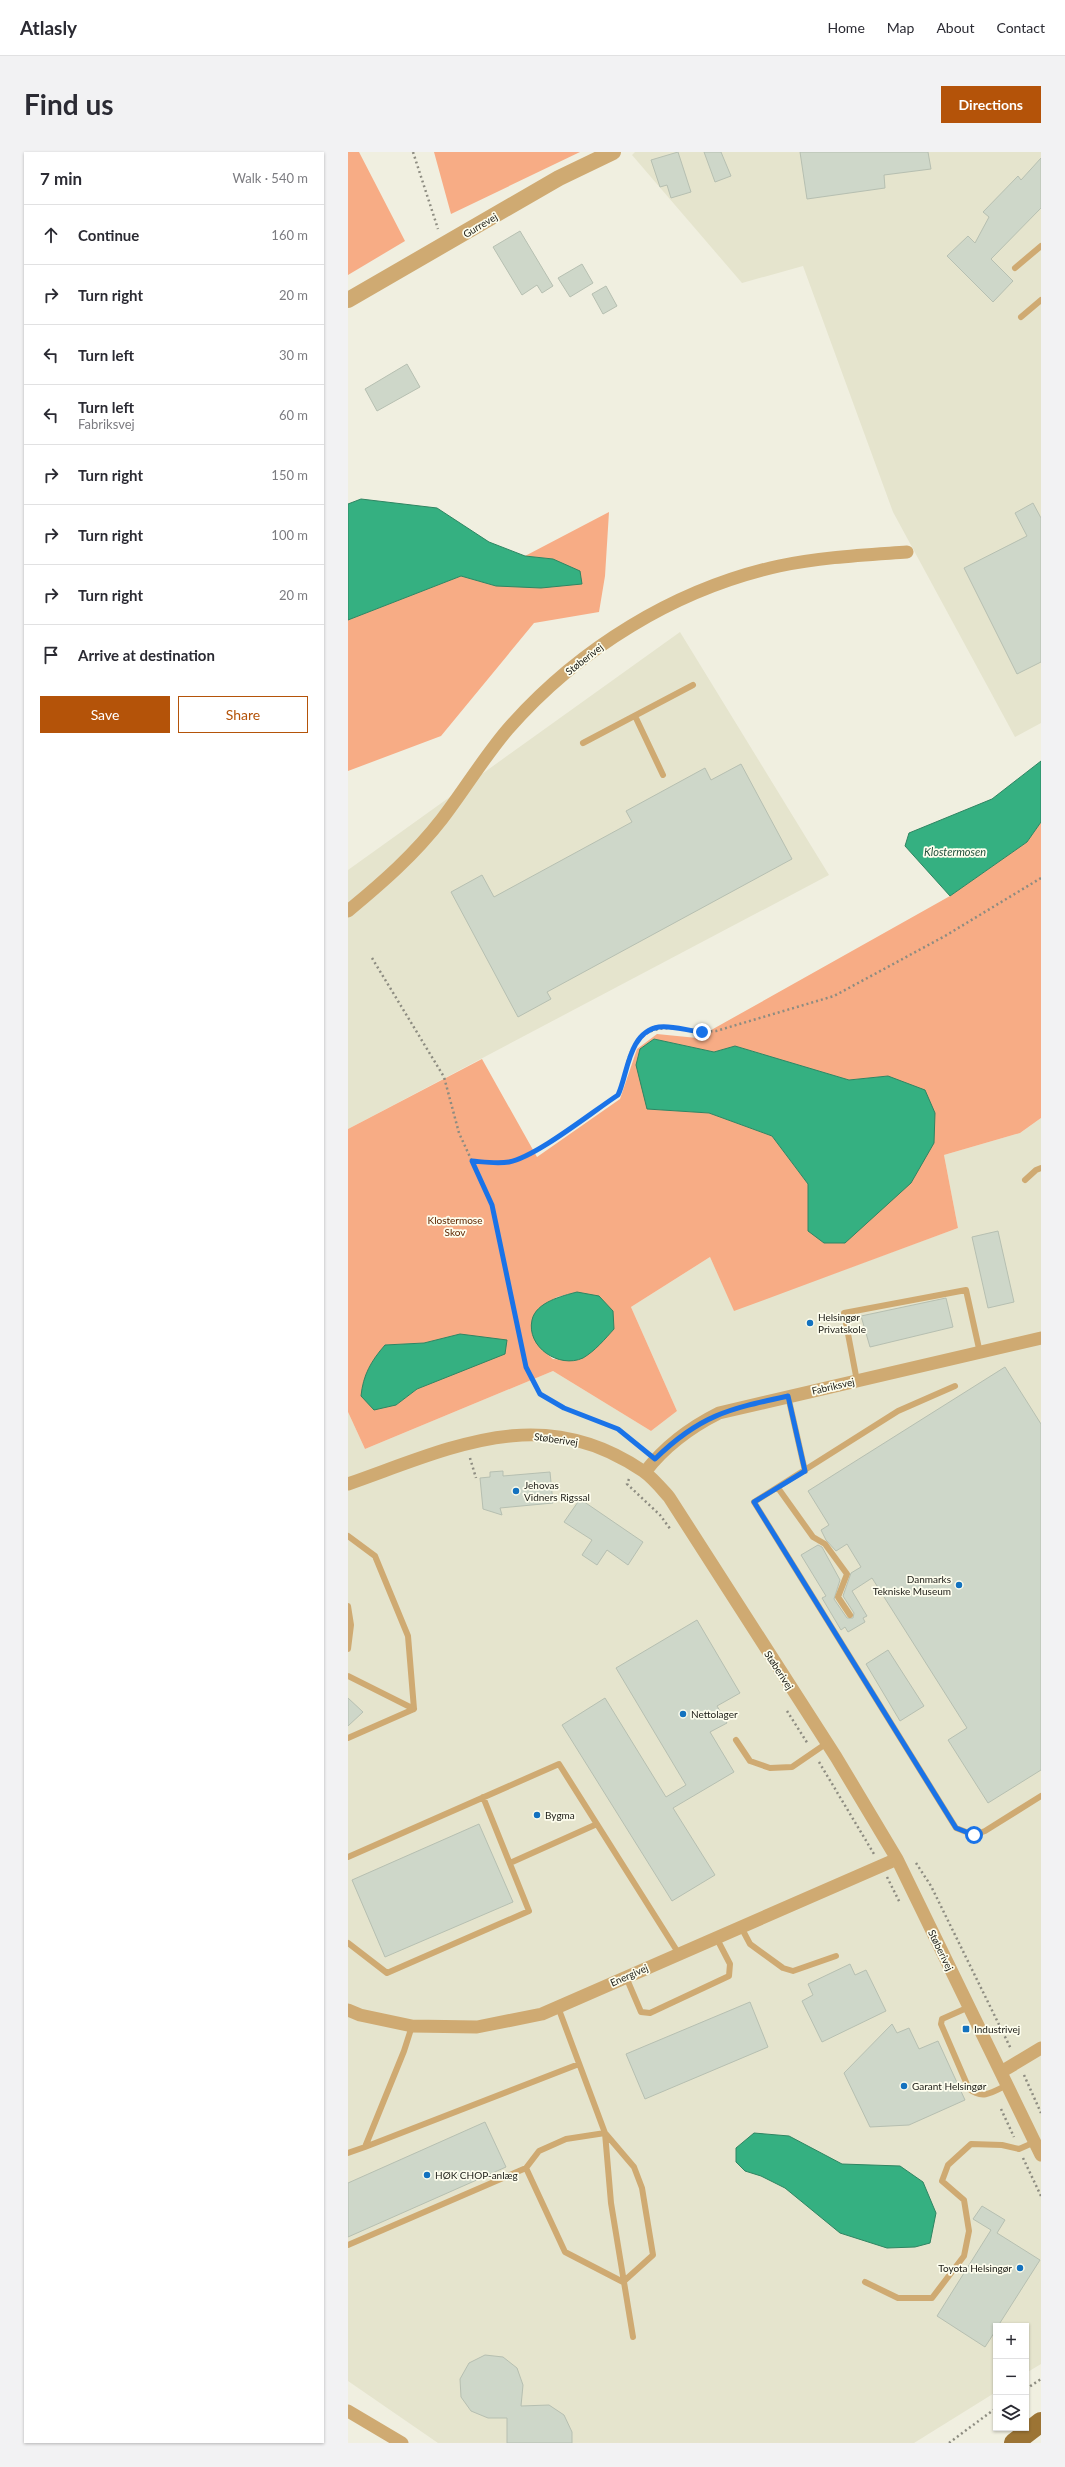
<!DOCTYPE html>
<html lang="en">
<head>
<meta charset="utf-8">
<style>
	:root { --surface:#fff; --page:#f2f2f3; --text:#2b2b33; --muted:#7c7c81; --line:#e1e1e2; --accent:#b45309 }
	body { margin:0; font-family:Lato,sans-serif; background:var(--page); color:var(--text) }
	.controls { position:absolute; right:12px; bottom:12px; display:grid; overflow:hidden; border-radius:0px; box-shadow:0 1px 3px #0004 }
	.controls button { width:36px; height:36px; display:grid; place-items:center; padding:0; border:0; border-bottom:1px solid var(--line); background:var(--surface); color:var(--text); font:20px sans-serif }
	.stop { position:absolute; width:12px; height:12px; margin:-9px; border:3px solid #1a73e8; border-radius:50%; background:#fff }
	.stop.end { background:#1a73e8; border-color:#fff; box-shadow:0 1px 4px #0008 }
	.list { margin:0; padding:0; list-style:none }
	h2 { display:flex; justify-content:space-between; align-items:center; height:52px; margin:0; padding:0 16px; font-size:17px }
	h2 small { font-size:13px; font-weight:400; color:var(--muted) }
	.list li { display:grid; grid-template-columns:26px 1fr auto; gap:12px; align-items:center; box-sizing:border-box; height:60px; padding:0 16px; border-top:1px solid var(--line) }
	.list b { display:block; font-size:15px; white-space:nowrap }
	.list p { margin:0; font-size:13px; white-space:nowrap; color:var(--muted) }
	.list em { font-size:13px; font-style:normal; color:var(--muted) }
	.actions { display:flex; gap:8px; padding:12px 16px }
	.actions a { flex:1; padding:9px 0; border:1px solid var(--accent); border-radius:0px; text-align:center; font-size:14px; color:var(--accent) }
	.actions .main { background:var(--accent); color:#fff }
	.icon { flex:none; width:22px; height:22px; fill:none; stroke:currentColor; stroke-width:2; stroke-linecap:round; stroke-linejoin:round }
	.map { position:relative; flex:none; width:693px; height:2291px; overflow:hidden; border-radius:0px }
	header { display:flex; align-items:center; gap:24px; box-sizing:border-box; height:56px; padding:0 20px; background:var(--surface); border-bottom:1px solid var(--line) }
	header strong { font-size:19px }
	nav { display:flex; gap:22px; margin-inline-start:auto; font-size:14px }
	.intro { display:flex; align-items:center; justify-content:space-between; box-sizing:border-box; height:96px; padding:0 24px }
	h1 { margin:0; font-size:28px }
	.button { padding:10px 18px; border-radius:0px; background:var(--accent); color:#fff; font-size:14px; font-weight:700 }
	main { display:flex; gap:24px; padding:0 24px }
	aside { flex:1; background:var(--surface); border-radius:0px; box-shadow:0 1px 3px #0004 }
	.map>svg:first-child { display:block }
</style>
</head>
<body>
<header>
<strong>Atlasly</strong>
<nav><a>Home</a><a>Map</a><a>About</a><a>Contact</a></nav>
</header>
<div class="intro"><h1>Find us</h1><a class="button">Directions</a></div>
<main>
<aside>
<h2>7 min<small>Walk · 540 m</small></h2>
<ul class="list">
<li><svg class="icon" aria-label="ahead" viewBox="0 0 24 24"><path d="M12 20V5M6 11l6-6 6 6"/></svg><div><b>Continue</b></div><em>160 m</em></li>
<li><svg class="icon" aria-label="right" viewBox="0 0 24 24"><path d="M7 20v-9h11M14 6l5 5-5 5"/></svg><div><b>Turn right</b></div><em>20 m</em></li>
<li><svg class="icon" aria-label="left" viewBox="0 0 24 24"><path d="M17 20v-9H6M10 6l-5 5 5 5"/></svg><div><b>Turn left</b></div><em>30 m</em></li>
<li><svg class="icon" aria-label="left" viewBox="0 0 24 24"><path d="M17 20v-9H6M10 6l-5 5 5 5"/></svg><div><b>Turn left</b><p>Fabriksvej</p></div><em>60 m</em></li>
<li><svg class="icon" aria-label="right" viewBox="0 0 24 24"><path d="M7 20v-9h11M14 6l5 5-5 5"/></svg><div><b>Turn right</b></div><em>150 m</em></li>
<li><svg class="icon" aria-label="right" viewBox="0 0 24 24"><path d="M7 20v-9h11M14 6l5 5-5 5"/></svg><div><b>Turn right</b></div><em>100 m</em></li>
<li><svg class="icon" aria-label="right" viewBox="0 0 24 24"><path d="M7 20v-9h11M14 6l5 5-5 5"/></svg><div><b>Turn right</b></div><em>20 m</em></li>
<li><svg class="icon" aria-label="arrive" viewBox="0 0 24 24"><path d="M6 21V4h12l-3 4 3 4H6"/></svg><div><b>Arrive at destination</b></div></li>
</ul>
<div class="actions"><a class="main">Save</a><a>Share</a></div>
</aside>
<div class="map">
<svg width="693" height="2291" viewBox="0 0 693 2291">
	<rect width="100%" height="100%" fill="#f0efe0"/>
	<path fill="#e5e4cd" d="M287,0H693V571L667,585L545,360L455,114L394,131L284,3Z
		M332,480L481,723L0,977V718Z
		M693,966V2212L678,2221V2174H648V2240L566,2291H90L0,2229V1260L17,1297L205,1219L303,1279L329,1259L283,1155L362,1105L386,1158L610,1076L596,1003L672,981Z"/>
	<path fill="#f7ac85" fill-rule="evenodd" d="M0,0H11L57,89L0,123Z
		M86,0H232L103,62Z
		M261,360L257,424L251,460L186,471L93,584L0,619V468L113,424L148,434L205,407L177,404Z
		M693,670V966L672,981L596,1003L610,1076L386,1159L362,1105L283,1155L329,1259L303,1279L205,1219L17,1297L0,1260V977L134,907L189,1005L272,947L289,897L309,882L349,886L602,744L679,690ZM306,887L366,900L387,894L501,928L540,924L460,1079V1032L424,984L361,961L299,957ZM229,1140L221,1208L205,1207L193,1197L185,1182L191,1156L209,1145ZM112,1182L157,1201L69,1237L48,1253L37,1193L76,1191Z"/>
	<path fill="#35b081" stroke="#2f8562" d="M13,347L89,356L141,390L177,404L205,407L232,419L234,432L193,436L148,434L113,424L0,468V352Z
		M693,609V670L679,690L602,744L557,694L561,681L644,647Z
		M306,887L366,900L387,894L501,928L540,924L577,938L587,961L586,991L563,1031L497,1091H476L460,1079V1032L424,984L361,961L299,957L288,913L292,897Z
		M229,1140L251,1144L265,1159L266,1177C257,1187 247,1199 235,1206C211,1217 178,1195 184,1168C188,1150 214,1144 229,1140Z
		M112,1182L159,1188L157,1202L69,1237L48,1253L26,1258L13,1244C15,1223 23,1209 37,1193L76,1191Z
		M406,1981L441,1984L494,2012L552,2014L575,2030L588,2061L582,2091L567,2095L539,2096L492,2081L437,2036L413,2024L397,2019L388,2010V1996Z"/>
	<path fill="#ced7c9" stroke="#b6bfb1" d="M330,0L343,40L323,46L319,33L312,35L303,8Z
		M356,0H373L383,24L367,30Z
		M452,0H580L583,17L536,23L537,36L459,47Z
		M693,6V56L643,107L665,129L645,150L599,104L620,84L627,91L641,65L635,60L670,24L673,28Z
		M172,79L205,134L194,141L189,133L174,143L145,95Z
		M234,112L245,131L222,145L210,126Z
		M258,134L269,154L255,162L244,142Z
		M59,212L72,235L29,259L17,237Z
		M685,351L693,366V510L669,522L616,416L679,384L667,361Z
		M393,612L444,707L199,840L203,847L170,865L103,740L134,723L146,745L284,670L278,659L357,616L363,628Z
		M650,1079L666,1150L640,1156L624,1085Z
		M598,1146L605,1175L522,1195L513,1164Z
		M657,1215L693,1272V1618L640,1651L600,1588L619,1576L524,1426L504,1439L519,1464L515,1466L517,1470L500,1480L497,1475L493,1478L474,1446L478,1444L453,1403L470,1393L474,1395L492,1428L486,1447L499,1466H505L506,1461L495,1444L503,1421L513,1415L499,1392L488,1399L478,1388L473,1378L481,1373L460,1339Z
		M155,1319V1324L202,1320L205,1351L152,1356L154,1363L135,1357L132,1326L142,1325V1320Z
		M232,1347L295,1390L280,1413L259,1398L249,1413L234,1403L244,1388L216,1370Z
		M349,1468L392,1541L369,1554L379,1571L362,1580L386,1620L325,1656L367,1723L324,1749L214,1573L257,1546L318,1645L338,1633L268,1516Z
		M540,1498L576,1554L552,1569L518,1512Z
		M0,1546L15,1560L0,1574Z
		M131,1672L165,1750L37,1805L4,1728Z
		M502,1812L507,1823L518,1818L538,1859L474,1890L454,1849L465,1843L460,1832Z
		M402,1850L420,1895L297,1947L278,1902Z
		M544,1872L549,1881L561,1876L571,1897L590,1889L617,1948L561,1973L522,1975L496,1921Z
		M137,1970L158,2015L0,2085V2031Z
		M634,2054L657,2068L649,2081L692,2108L650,2174H648V2178L637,2195L589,2164L643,2078L625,2067Z
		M137,2203L155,2205L169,2216L175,2233L173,2254L201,2253L216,2263L224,2280V2291H159V2266H140L123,2259L113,2245L112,2227L121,2211Z"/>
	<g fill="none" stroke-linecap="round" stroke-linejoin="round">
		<path stroke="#8d8c81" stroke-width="2.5" stroke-dasharray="2 3" stroke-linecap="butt" d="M65,0L90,77
			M24,806L96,925L111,981L144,1053L178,1215L192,1242L217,1256L270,1277L297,1299
			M124,1009C136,1010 149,1012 161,1010C188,1005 244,960 270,943C276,930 277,915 282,902C300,861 335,882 368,879L486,844L597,784L693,726
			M122,1306L128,1326
			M281,1327L279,1332L312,1363L323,1378
			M439,1559L460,1592
			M471,1610L526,1702
			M568,1711L583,1734L663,1897
			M539,1725L552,1751
			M676,1923L693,1961
			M653,1957L666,1985
			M675,2006L693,2044
			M678,2237L693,2227
			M601,2291L648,2256"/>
		<path stroke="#cfaa72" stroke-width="6" d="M667,116L693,94
			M673,165L693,148
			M287,564L315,623
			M235,591L345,533
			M677,1028L688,1018L693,1016
			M509,1229L496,1161L618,1138L632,1201
			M607,1234L550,1259L406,1350L608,1676L626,1683L637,1679L693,1644
			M440,1244L457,1319
			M430,1336L465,1385L477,1392L499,1422L490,1445L502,1463
			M0,1384L27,1404L60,1484L66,1557L0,1586
			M0,1454L3,1473L0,1497
			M0,1524L66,1557
			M388,1588L402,1609L422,1616L444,1615L479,1591
			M0,1705L211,1612L331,1802
			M162,1711L249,1672
			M393,1775L402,1792L435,1816L445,1819L488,1804
			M0,1791L39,1821L181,1759L135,1645
			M278,1825L293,1860L302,1861L381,1824L382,1812L368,1785
			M210,1855L257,1981L263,2051L285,2185
			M621,1855L594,1867L593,1872L621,1937C635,1948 645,1940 659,1933
			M257,1981L286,2015L294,2036L305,2103L275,2130
			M17,1995L231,1912
			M0,2001L17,1995L56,1899L64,1874
			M178,2016L217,2100L275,2130
			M0,2093L178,2016L191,1999L218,1987L257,1981
			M517,2130L550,2146H584L616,2104L621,2079L616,2048L594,2029L600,2013L623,1992L654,1993L671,1997L687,1990"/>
		<path stroke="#cfaa72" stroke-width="13" d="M0,759C35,730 66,703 94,667C117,637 136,605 160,577C230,497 327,437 431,414C473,405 517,403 559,400
			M297,1320C317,1294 341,1276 371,1261L693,1186
			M0,1332C103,1296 193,1249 295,1319C305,1326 313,1336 321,1345L488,1605L549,1707L693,2003
			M0,1858L12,1863L64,1874L129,1875L194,1862L549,1707
			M653,1920L693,1896
			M0,2259L54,2291"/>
		<path stroke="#cfaa72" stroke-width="16" d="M0,148L211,26L265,0"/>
		<path stroke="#9c7434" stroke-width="20" d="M666,2291L693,2270"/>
	</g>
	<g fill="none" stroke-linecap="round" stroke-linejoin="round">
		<path stroke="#1a73e8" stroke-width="5" d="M354,880C340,879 324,873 311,875C280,880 280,922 270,943C244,960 188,1005 161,1010C149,1012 136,1010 124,1009L144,1053L178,1215L192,1242L216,1256L270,1277L307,1307C352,1263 381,1257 440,1244L457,1319L406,1350L608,1676L626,1683"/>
	</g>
	<g fill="#1372bf" stroke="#fdfded" stroke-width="1.5">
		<circle cx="462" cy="1171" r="4"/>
		<circle cx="168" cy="1339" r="4"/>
		<circle cx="611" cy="1433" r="4"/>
		<circle cx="335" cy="1562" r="4"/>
		<circle cx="189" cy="1663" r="4"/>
		<rect x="614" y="1873" width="8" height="8" rx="2"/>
		<circle cx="556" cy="1934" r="4"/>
		<circle cx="79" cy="2023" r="4"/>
		<circle cx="672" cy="2116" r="4"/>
	</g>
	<g text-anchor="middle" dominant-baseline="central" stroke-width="3.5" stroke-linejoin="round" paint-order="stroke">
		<g font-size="10" fill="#21211b" stroke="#fdfded">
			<text transform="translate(132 73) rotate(-31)">Gurrevej</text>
			<text transform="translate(236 507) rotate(-38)">Støberivej</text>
			<text transform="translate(485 1234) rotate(-13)">Fabriksvej</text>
			<text transform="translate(208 1287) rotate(8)">Støberivej</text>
			<text transform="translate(431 1518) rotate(57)">Støberivej</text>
			<text transform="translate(593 1798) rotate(64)">Støberivej</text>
			<text transform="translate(281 1823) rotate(-24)">Energivej</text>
		</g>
		<g font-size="10" fill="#5e2500" stroke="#fdfded">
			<text x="107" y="1068">Klostermose<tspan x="107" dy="12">Skov</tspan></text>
		</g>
		<g font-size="10" fill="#21211b" stroke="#fdfded" text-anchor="start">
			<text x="470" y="1165">Helsingør<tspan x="470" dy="12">Privatskole</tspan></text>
			<text x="176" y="1333">Jehovas<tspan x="176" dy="12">Vidners Rigssal</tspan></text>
			<text x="603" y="1427" text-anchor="end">Danmarks<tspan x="603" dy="12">Tekniske Museum</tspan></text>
			<text x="343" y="1562">Nettolager</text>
			<text x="197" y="1663">Bygma</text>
			<text x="626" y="1877">Industrivej</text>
			<text x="564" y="1934">Garant Helsingør</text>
			<text x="87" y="2023">HØK CHOP-anlæg</text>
			<text x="664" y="2116" text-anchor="end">Toyota Helsingør</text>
		</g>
		<g font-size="11" font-style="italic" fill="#20503c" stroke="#fdfded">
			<text x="607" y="699">Klostermosen</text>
		</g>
	</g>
</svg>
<div class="controls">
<button>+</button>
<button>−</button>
<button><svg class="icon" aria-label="layers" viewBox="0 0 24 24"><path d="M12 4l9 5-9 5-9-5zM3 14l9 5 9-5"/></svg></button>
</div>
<div class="stop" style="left:626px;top:1683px"></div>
<div class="stop end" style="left:354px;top:880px"></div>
</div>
</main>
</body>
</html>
